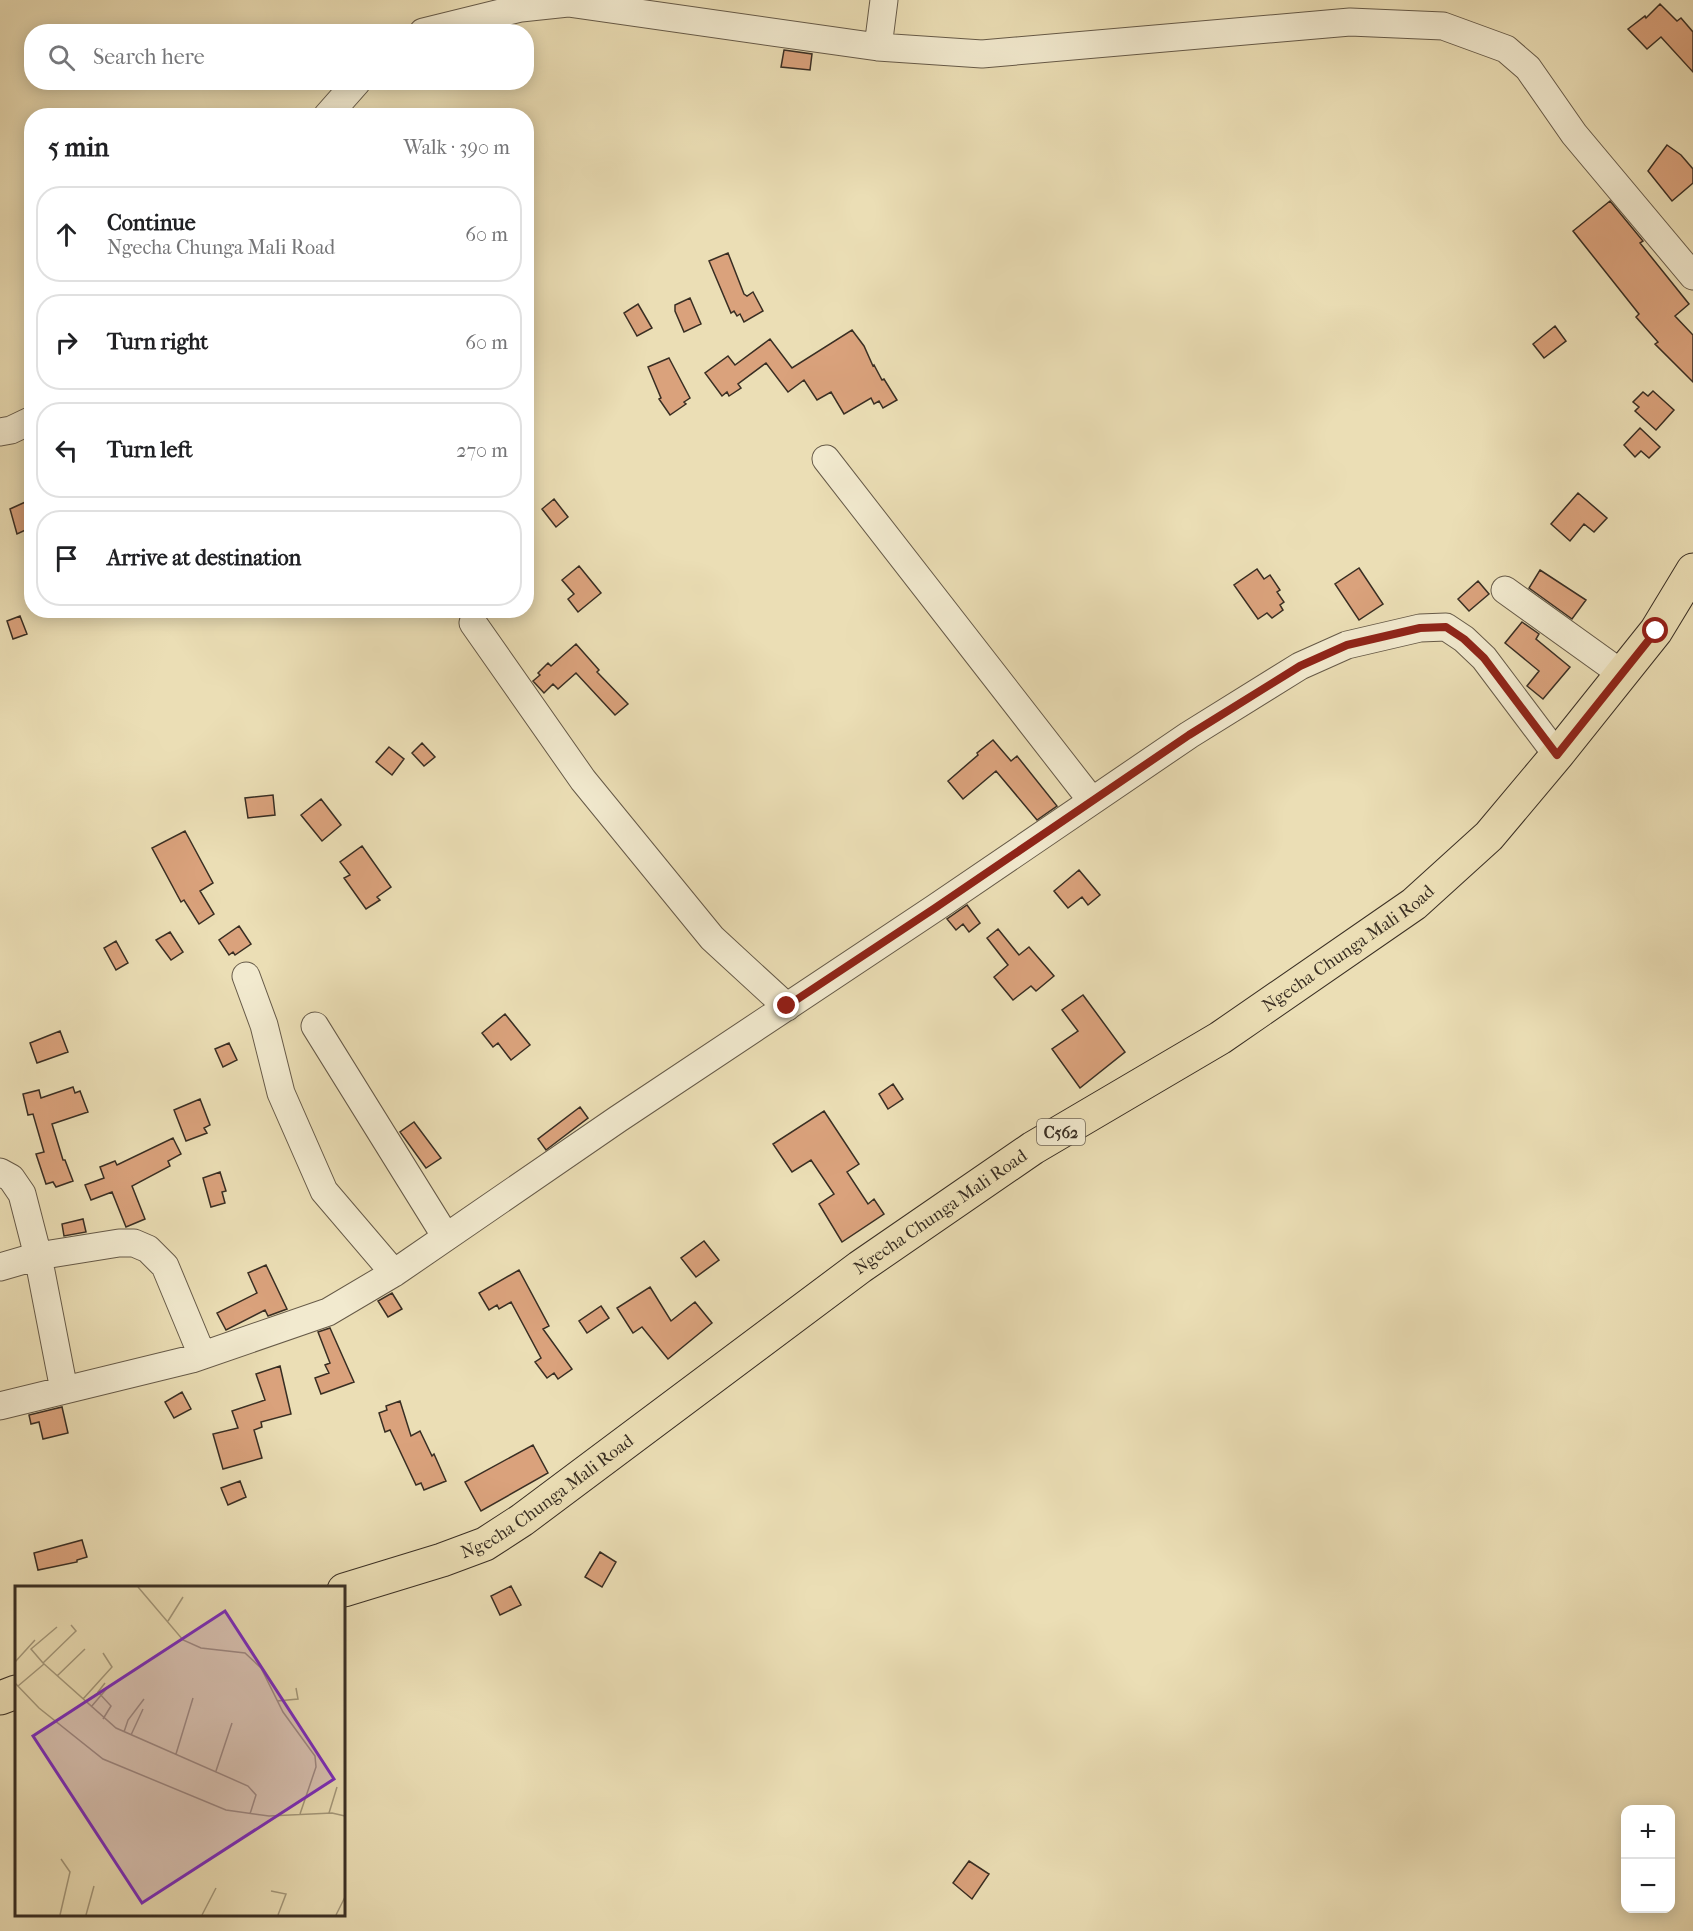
<!DOCTYPE html>
<html lang="en">
<head>
<meta charset="utf-8">
<style>
	:root { --surface:#fff; --page:#f6f6f6; --text:#202124; --muted:#757577; --line:#e0e0e0 }
	body { margin:0; font-family:"IM FELL French Canon",serif; background:var(--page); color:var(--text) }
	.controls { position:absolute; right:18px; bottom:18px; display:grid; overflow:hidden; border-radius:12px; box-shadow:0 3px 15px #0003 }
	.controls button { width:54px; height:54px; display:grid; place-items:center; padding:0; border:0; border-bottom:2px solid var(--line); background:var(--surface); color:var(--text); font:30px sans-serif }
	.stop { position:absolute; width:18px; height:18px; margin:-14px; border:4px solid #8f2418; border-radius:50%; background:#fff }
	.stop.end { background:#8f2418; border-color:#fff; box-shadow:0 2px 6px #0008 }
	.list { margin:0; padding:0; list-style:none }
	h2 { display:flex; justify-content:space-between; align-items:center; height:78px; margin:0; padding:0 24px; font-size:26px }
	h2 small { font-size:20px; font-weight:400; color:var(--muted) }
	.list li { display:grid; grid-template-columns:39px 1fr auto; gap:18px; align-items:center; box-sizing:border-box; height:96px; margin:0 12px 12px; padding:0 12px; border:2px solid var(--line); border-radius:24px }
	.list b { display:block; font-size:22px; white-space:nowrap }
	.list p { margin:0; font-size:20px; white-space:nowrap; color:var(--muted) }
	.list em { font-size:20px; font-style:normal; color:var(--muted) }
	.icon { flex:none; width:33px; height:33px; fill:none; stroke:currentColor; stroke-width:2; stroke-linecap:round; stroke-linejoin:round }
	.map { position:relative; flex:none; width:1693px; height:1931px; overflow:hidden }
	.search { position:absolute; background:var(--surface); box-shadow:0 3px 15px #0003; left:24px; top:24px; width:510px; height:66px; display:flex; align-items:center; gap:15px; box-sizing:border-box; padding:0 21px; border-radius:24px; color:var(--muted); font-size:22px }
	.panel { position:absolute; background:var(--surface); box-shadow:0 3px 15px #0003; left:24px; top:108px; width:510px; height:510px; border-radius:24px }
	.map>svg:first-child { display:block }
</style>
</head>
<body>
<div class="map">
<svg width="1693" height="1931" viewBox="0 0 1693 1931">
	<rect width="100%" height="100%" fill="#ebdeb5"/>
	<filter id="stains"><feTurbulence type="fractalNoise" baseFrequency=".00333" numOctaves="4"/><feColorMatrix values="0 0 0 0 .2 0 0 0 0 .09 0 0 0 0 .02 0 0 0 .5 -.17"/></filter>
	<radialGradient id="worn" r=".72"><stop offset=".6" stop-color="#630" stop-opacity="0"/><stop offset="1" stop-color="#630" stop-opacity=".3"/></radialGradient>
	<path fill="#daa27c" stroke="#392e23" stroke-width="1.5" d="M1660,4L1677,21L1681,18L1693,32V72L1661,37L1647,49L1628,29L1645,16L1646,18Z
		M784,50L812,54L810,70L781,67Z
		M1667,145L1681,155L1693,169V183L1672,201L1648,171Z
		M1610,201L1643,241L1640,243L1689,304L1675,316L1693,335V382L1655,344L1658,342L1636,317L1639,314L1573,231Z
		M728,253L744,294L747,296L753,292L763,311L744,322L740,314L737,316L734,311L731,313L709,261Z
		M690,298L701,324L684,332L675,311V305Z
		M638,304L652,328L637,336L624,313Z
		M1555,326L1566,341L1544,358L1533,344Z
		M852,330L864,346L873,366L874,365L882,380L884,379L897,400L883,408L879,401L874,404L871,398L844,414L831,392L817,400L804,380L788,392L766,363L738,384L741,388L729,396L727,392L722,396L705,373L728,356L735,365L770,339L792,368Z
		M669,358L690,398L684,402L686,404L670,415L659,399L661,398L648,367Z
		M1653,391L1674,410L1656,430L1635,411L1639,407L1633,402L1643,392L1648,396Z
		M1640,428L1660,447L1649,458L1641,451L1635,457L1624,445Z
		M1578,493L1607,518L1594,532L1584,524L1570,541L1551,524Z
		M32,499V527L17,534L10,509Z
		M554,499L568,517L556,527L542,509Z
		M579,566L601,593L578,612L568,599L574,594L562,580Z
		M1359,568L1383,604L1359,620L1335,584Z
		M1257,569L1264,579L1270,575L1280,590L1277,592L1284,602L1280,605L1283,610L1272,618L1267,613L1258,619L1234,585Z
		M1540,570L1586,600L1572,619L1529,588Z
		M1478,581L1489,594L1469,611L1458,599Z
		M20,616L27,634L13,639L7,621Z
		M1522,622L1539,634L1536,639L1570,667L1543,699L1527,686L1539,671L1505,643Z
		M576,644L599,670L597,672L628,704L615,715L576,673L558,689L553,684L544,693L533,681L540,675L538,673L548,663L551,666Z
		M993,740L1011,761L1017,756L1057,806L1037,820L996,771L963,799L948,781L978,755L977,753Z
		M422,743L435,757L424,766L412,753Z
		M389,747L404,759L392,775L376,762Z
		M273,795L275,815L248,818L245,798Z
		M321,799L341,825L322,841L301,815Z
		M185,831L213,883L200,891L214,914L199,924L184,900L181,902L152,848Z
		M362,846L391,887L377,897L380,900L366,909L344,878L350,875L340,862Z
		M1079,870L1100,895L1088,905L1082,897L1068,908L1054,891Z
		M967,905L980,923L969,932L963,924L956,930L947,919Z
		M239,926L251,944L235,955L233,952L229,955L219,940Z
		M998,929L1019,955L1029,947L1054,976L1036,991L1031,986L1013,1000L994,977L1008,965L987,938Z
		M170,932L183,952L171,960L156,940Z
		M116,941L128,963L116,970L104,948Z
		M1083,995L1125,1052L1080,1088L1052,1049L1078,1031L1062,1010Z
		M505,1014L530,1045L511,1060L498,1043L493,1047L482,1033Z
		M60,1031L68,1052L37,1063L30,1043Z
		M229,1043L237,1060L223,1067L215,1049Z
		M893,1084L903,1099L888,1109L879,1094Z
		M73,1087L75,1093L80,1091L88,1112L52,1124L63,1160H65L73,1181L56,1187L53,1182L46,1184L36,1154L44,1152L33,1114L28,1115L23,1094L39,1090L41,1098Z
		M200,1099L210,1125L204,1128L207,1133L186,1141L174,1110Z
		M580,1107L588,1118L546,1150L538,1139Z
		M824,1111L859,1164L847,1172L868,1204L874,1199L884,1214L842,1242L819,1204L834,1194L811,1160L792,1172L773,1144Z
		M414,1122L441,1158L426,1168L400,1132Z
		M173,1138L181,1154L168,1161L170,1166L132,1186L145,1219L126,1227L112,1192L91,1200L85,1185L104,1178L100,1167L115,1161L117,1165Z
		M220,1172L226,1191L222,1192L225,1203L211,1207L203,1178Z
		M83,1219L86,1232L64,1236L62,1224Z
		M704,1241L719,1260L696,1277L681,1258Z
		M266,1265L287,1309L268,1316L265,1310L226,1330L217,1313L257,1293L248,1273Z
		M519,1270L549,1326L543,1329L572,1369L558,1379L554,1373L547,1378L535,1362L541,1358L511,1302L499,1309L497,1305L489,1310L479,1293Z
		M650,1287L671,1321L695,1302L712,1323L668,1359L642,1327L633,1333L617,1308Z
		M392,1293L402,1309L388,1317L378,1301Z
		M601,1306L609,1318L587,1333L579,1321Z
		M330,1328L354,1382L321,1394L315,1378L329,1373L325,1365L330,1363L318,1332Z
		M280,1366L291,1414L261,1422L262,1427L254,1430L262,1458L223,1469L213,1434L238,1428L232,1411L265,1400L256,1374Z
		M182,1392L191,1409L174,1418L165,1402Z
		M400,1401L411,1436L420,1431L432,1456L434,1454L446,1481L424,1490L421,1483L416,1485L390,1430L385,1432L379,1413L387,1410L386,1406Z
		M62,1407L68,1433L43,1439L39,1422L31,1424L29,1415Z
		M533,1445L548,1473L481,1511L465,1482Z
		M240,1481L246,1497L228,1505L221,1488Z
		M82,1540L87,1557L77,1560V1562L38,1570L34,1553Z
		M600,1552L616,1562L602,1587L585,1577Z
		M511,1586L521,1605L500,1615L491,1596Z
		M969,1861L989,1874L972,1899L953,1883Z"/>
	<g fill="none" stroke-linecap="round" stroke-linejoin="round">
		<g stroke="#665a48" stroke-width="29">
			<path id="minor" d="M423,32L521,8L568,3L878,47L982,54L1350,22L1443,26L1506,49L1528,68L1574,134L1693,276
				M878,47L884,0
				M327,116L357,82
				M0,432L11,430L32,420
				M826,459L1092,801
				M1505,590L1622,674
				M473,623L583,780L712,938L787,1007
				M246,976L264,1025L281,1093L324,1191L394,1273
				M315,1026L446,1237
				M0,1172L11,1178L22,1194L38,1256L64,1390
				M0,1267L38,1256L119,1243H134L148,1249L165,1266L202,1355
				M0,1406L192,1359L328,1312L394,1273L618,1119L935,908L1189,735L1300,666L1347,645L1420,628L1446,627L1464,639L1484,658L1557,755"/>
		</g>
		<g stroke="#392e23" stroke-width="35">
			<g id="major">
				<path id="s1" d="M344,1590L442,1560L485,1544L522,1520L860,1267L1033,1148L1220,1038L1414,904L1489,836L1557,755L1656,631L1693,570"/>
				<path d="M0,1698L16,1692"/>
			</g>
		</g>
		<use href="#minor" stroke="#f2eacf" stroke-width="27"/>
		<use href="#major" stroke="#ebdeb5" stroke-width="33"/>
	</g>
	<g fill="none" stroke-linecap="round" stroke-linejoin="round">
		<path stroke="#8f2418" stroke-width="8" d="M787,1006L935,908L1189,735L1300,666L1347,645L1420,628L1446,627L1464,639L1484,658L1557,755L1656,631"/>
	</g>
	<g text-anchor="middle" dominant-baseline="central" stroke-width="6" stroke-linejoin="round" paint-order="stroke">
		<rect fill="#f2eacf" stroke="#706657" stroke-width="1.5" x="1037" y="1119" width="48" height="26" rx="4.5"/>
		<g font-size="16" font-weight="bold" fill="#392e23">
			<text x="1061" y="1132">C562</text>
		</g>
		<g font-size="18" fill="#392e23" stroke="#f2eacf">
			<text stroke="none"><textPath href="#s1" startOffset="1198">Ngecha Chunga Mali Road</textPath></text>
			<text stroke="none"><textPath href="#s1" startOffset="712">Ngecha Chunga Mali Road</textPath></text>
			<text stroke="none"><textPath href="#s1" startOffset="226">Ngecha Chunga Mali Road</textPath></text>
		</g>
	</g>
	<g transform="translate(15 1586)">
		<rect width="330" height="330" fill="#ebdeb5"/>
		<path fill="none" stroke="#a4987b" stroke-width="1.5" d="M123,1L168,54L186,62L230,67L246,82L268,126L300,170L301,181L285,228M153,35L168,11M42,41L16,63L28,77L101,142L233,200L241,209L235,228M0,76L20,54M28,77L61,45L56,39M42,90L70,63M0,97L24,122L88,173L211,224L254,230L317,227L330,230M3,100L29,78M68,113L97,81L88,67M262,115L283,113L281,102M76,121L94,100M88,133L96,120L83,106L90,97M109,146L113,134L129,113M116,149L128,123M161,168L178,112M201,185L217,137M314,227L322,201M256,305L271,308L263,329M45,329L55,286L46,273M71,329L79,300M187,329L201,302M321,329L330,311"/>
		<path fill="#7b2cbf" fill-opacity="0.15" stroke="#7b2cbf" stroke-width="3" d="M210,25L319,193L127,317L18,150Z"/>
		<rect width="330" height="330" fill="none" stroke="#392e23" stroke-width="3"/>
	</g>
	<rect width="100%" height="100%" filter="url(#stains)"/>
	<rect width="100%" height="100%" fill="url(#worn)"/>
</svg>
<div class="controls">
<button>+</button>
<button>−</button>
</div>
<div class="stop" style="left:1656px;top:631px"></div>
<div class="stop end" style="left:787px;top:1006px"></div>
<div class="search"><svg class="icon" aria-label="search" viewBox="0 0 24 24"><circle cx="10" cy="10" r="6"/><path d="M15 15l6 6"/></svg>Search here</div>
<section class="panel">
<h2>5 min<small>Walk · 390 m</small></h2>
<ul class="list">
<li><svg class="icon" aria-label="ahead" viewBox="0 0 24 24"><path d="M12 20V5M6 11l6-6 6 6"/></svg><div><b>Continue</b><p>Ngecha Chunga Mali Road</p></div><em>60 m</em></li>
<li><svg class="icon" aria-label="right" viewBox="0 0 24 24"><path d="M7 20v-9h11M14 6l5 5-5 5"/></svg><div><b>Turn right</b></div><em>60 m</em></li>
<li><svg class="icon" aria-label="left" viewBox="0 0 24 24"><path d="M17 20v-9H6M10 6l-5 5 5 5"/></svg><div><b>Turn left</b></div><em>270 m</em></li>
<li><svg class="icon" aria-label="arrive" viewBox="0 0 24 24"><path d="M6 21V4h12l-3 4 3 4H6"/></svg><div><b>Arrive at destination</b></div></li>
</ul>
</section>
</div>
</body>
</html>
